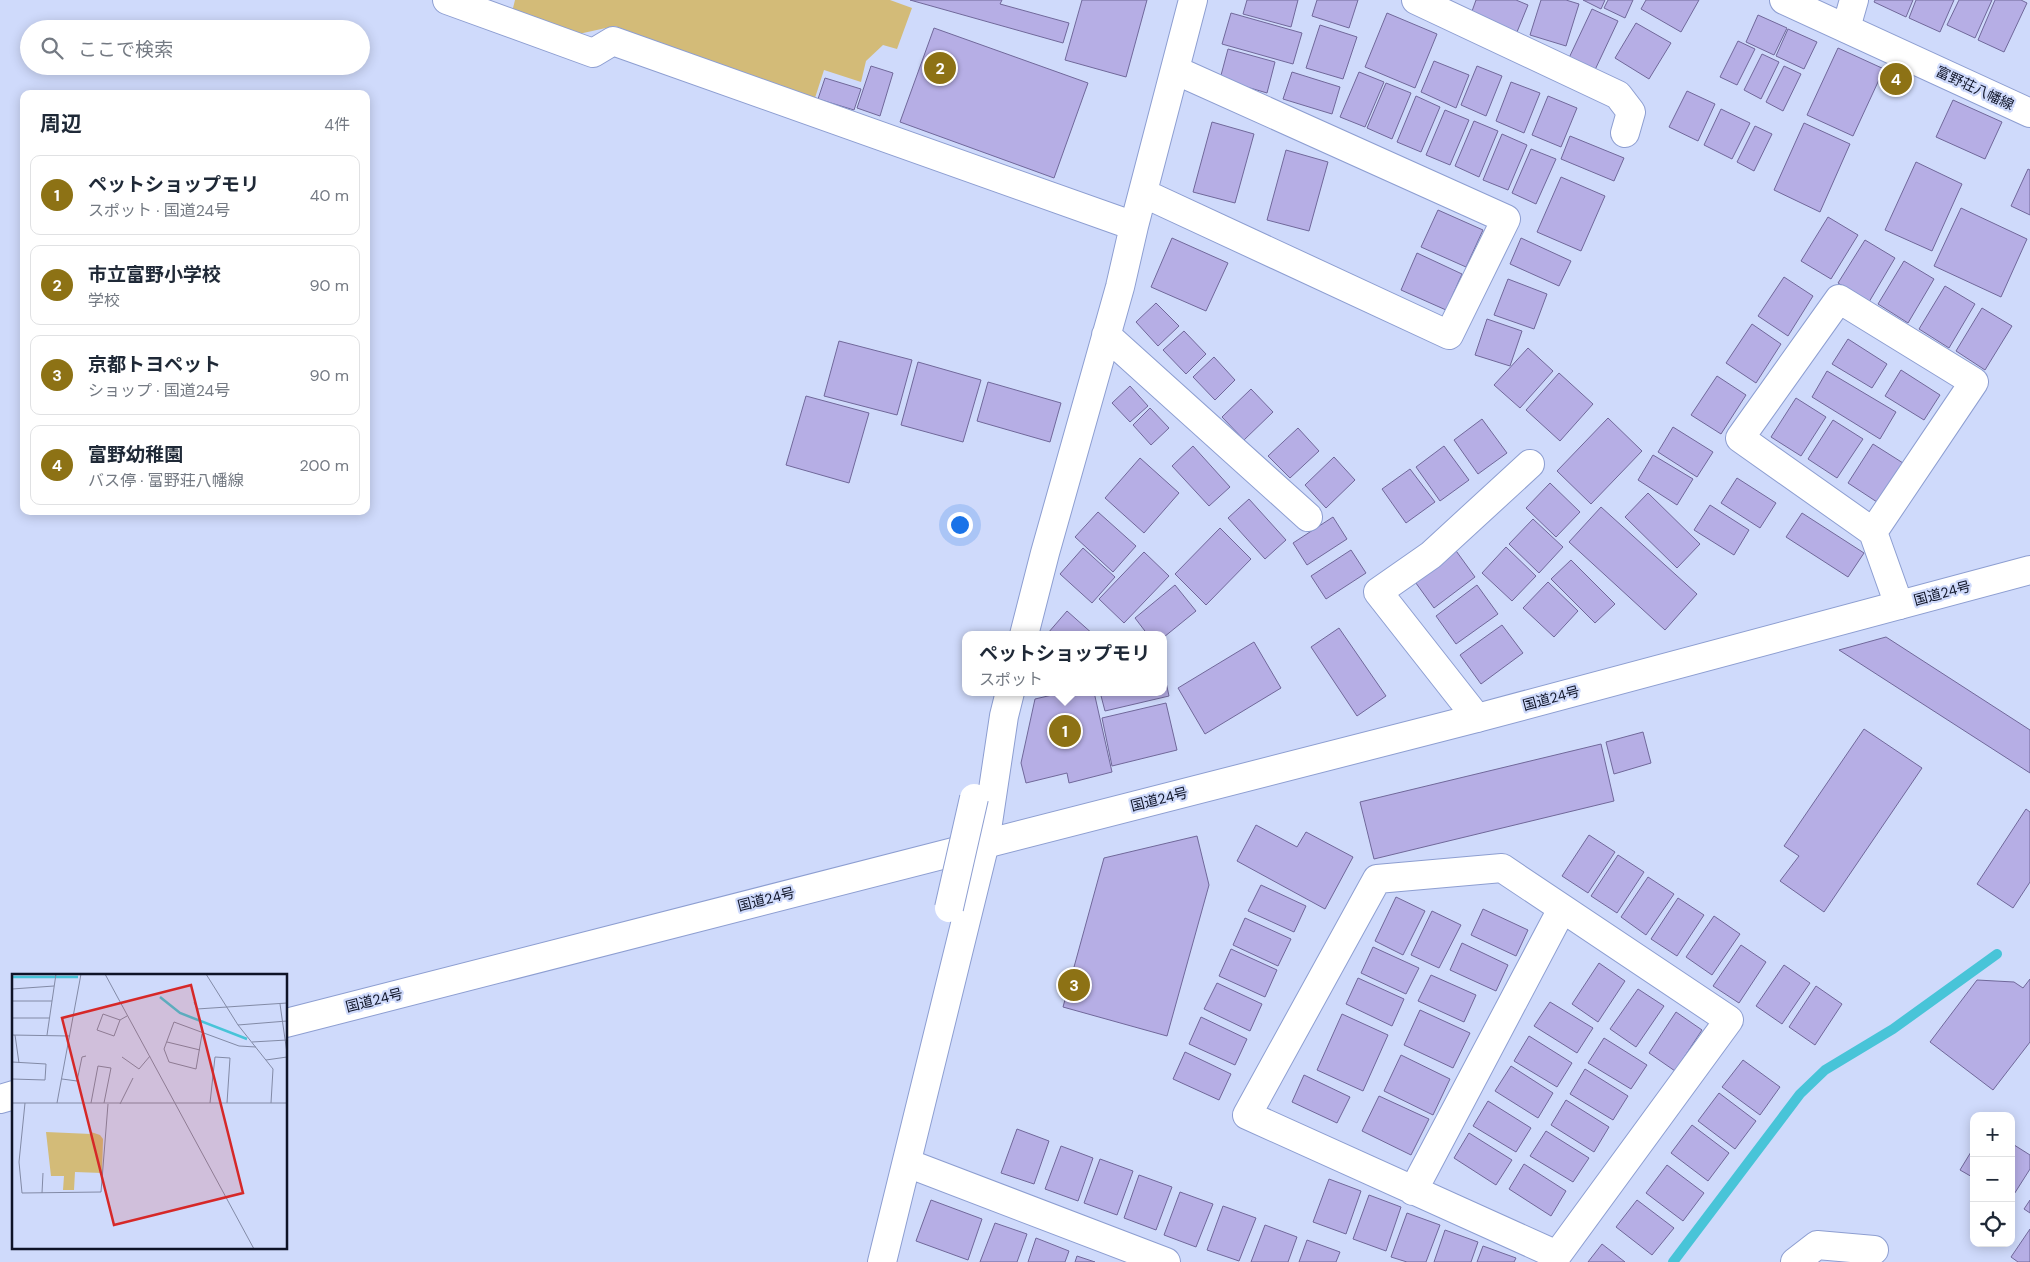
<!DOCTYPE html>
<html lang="ja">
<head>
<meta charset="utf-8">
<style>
	:root { --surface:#fff; --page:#f2f2f3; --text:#1f2937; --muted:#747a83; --line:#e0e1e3; --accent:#8d7215 }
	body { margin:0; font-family:"DM Sans","Noto Sans JP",sans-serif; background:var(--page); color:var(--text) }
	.controls { position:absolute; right:15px; bottom:15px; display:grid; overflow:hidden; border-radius:10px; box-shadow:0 2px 12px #0003 }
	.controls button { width:45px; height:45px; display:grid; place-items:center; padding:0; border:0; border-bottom:1px solid var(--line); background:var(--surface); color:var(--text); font:25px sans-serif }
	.you { position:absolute; left:959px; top:524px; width:18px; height:18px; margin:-12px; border:4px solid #fff; border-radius:50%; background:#1a73e8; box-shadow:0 0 0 8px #1a73e833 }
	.badge { display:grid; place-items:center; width:32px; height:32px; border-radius:50%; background:var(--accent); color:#fff; font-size:16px; font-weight:700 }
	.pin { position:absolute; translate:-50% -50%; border:2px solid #fff; box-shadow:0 1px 5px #0006 }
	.popup { position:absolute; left:962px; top:631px; width:205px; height:65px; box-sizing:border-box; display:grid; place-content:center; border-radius:10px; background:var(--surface); filter:drop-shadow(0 1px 4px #0005); font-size:16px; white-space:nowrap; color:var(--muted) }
	.popup b { font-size:19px; color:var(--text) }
	.popup::after { content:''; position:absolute; left:50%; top:100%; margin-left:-10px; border:10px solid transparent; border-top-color:var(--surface) }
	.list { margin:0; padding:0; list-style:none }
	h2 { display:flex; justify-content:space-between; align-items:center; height:65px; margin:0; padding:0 20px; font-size:21px }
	h2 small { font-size:16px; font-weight:400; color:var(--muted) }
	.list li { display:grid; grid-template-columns:32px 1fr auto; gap:15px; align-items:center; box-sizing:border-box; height:80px; margin:0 10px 10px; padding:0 10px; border:1px solid var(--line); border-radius:10px }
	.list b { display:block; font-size:19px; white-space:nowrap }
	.list p { margin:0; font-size:16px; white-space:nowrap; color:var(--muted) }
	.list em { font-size:16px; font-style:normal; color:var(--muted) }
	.icon { flex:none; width:28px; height:28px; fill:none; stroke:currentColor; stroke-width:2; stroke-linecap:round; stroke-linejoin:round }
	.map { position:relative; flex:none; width:2030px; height:1262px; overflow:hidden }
	.search { position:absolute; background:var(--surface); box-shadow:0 2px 12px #0003; left:20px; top:20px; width:350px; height:55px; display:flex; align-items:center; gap:12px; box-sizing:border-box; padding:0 18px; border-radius:28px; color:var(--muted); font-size:19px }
	.panel { position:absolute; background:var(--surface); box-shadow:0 2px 12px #0003; left:20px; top:90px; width:350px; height:425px; border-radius:10px }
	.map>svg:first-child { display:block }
</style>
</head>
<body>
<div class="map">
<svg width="2030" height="1262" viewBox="0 0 2030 1262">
	<rect width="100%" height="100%" fill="#cfdafb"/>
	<path fill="#d3bb78" d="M515,0H890L912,8L897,49L883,45L866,61L861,82L824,70L814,101L615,26L574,35L512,12Z"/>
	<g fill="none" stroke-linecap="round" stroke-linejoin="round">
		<path stroke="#48c4d8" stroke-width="10" d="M1673,1262L1800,1094L1825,1070L1893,1029L1997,954"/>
	</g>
	<path fill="#b6aee5" stroke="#70689a" d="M910,0H1002L1000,4L1069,23L1063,43Z
		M1082,0H1147L1126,77L1065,60Z
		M1247,0H1298L1291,27L1243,14Z
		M1317,0H1358L1349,28L1312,16Z
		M1476,0H1516L1528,5L1517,32L1471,14Z
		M1541,0H1566L1579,4L1566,46L1530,35Z
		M1583,0H1605L1601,9Z
		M1608,0H1633L1625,18L1604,8Z
		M1646,0H1699L1681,32L1641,9Z
		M1875,0H1913L1906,17L1874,2Z
		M1916,0H1954L1940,32L1909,18Z
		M1959,0H1992L1975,38L1947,25Z
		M1995,0H2021L2027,3L2004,52L1978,40Z
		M1592,9L1618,21L1594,72L1568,60Z
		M1231,13L1302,33L1293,64L1222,44Z
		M1387,13L1437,34L1415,88L1365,67Z
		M1758,15L1787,28L1774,55L1746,42Z
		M1636,23L1671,43L1649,79L1615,58Z
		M1320,25L1357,37L1343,79L1306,68Z
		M934,28L1088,83L1054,178L900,122Z
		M1788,29L1817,42L1804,69L1776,56Z
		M1738,41L1755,49L1737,85L1720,77Z
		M1838,48L1884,69L1853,136L1807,115Z
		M1228,49L1275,62L1267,93L1220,79Z
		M1762,54L1779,62L1761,99L1744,90Z
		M1434,61L1469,75L1456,108L1421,92Z
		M871,66L893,73L880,116L857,108Z
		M1477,66L1502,76L1486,116L1461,105Z
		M1784,66L1801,74L1783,111L1766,102Z
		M1292,72L1340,87L1332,114L1283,99Z
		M1359,72L1384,82L1365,127L1340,117Z
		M825,78L861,89L854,110L818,99Z
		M1511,82L1540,93L1524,133L1496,121Z
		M1386,83L1411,93L1392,139L1367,128Z
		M1687,91L1715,104L1698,141L1669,127Z
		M1416,96L1440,107L1421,152L1397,142Z
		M1548,96L1577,108L1561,147L1532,135Z
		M1953,100L2002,122L1985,159L1936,137Z
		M1721,109L1750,123L1732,159L1704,145Z
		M1445,110L1469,120L1450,165L1426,155Z
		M1474,121L1498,131L1479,177L1455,166Z
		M1212,122L1254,134L1235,203L1193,192Z
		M1804,123L1850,144L1820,212L1774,190Z
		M1755,126L1772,134L1754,171L1737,162Z
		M1502,134L1527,145L1508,190L1483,180Z
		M1570,136L1624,158L1614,181L1561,159Z
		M1531,149L1556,159L1536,204L1512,193Z
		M1286,150L1328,162L1309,231L1267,220Z
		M1916,162L1962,184L1932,251L1885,230Z
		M2028,169L2030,170V215L2011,206Z
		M1561,177L1605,196L1581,251L1537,232Z
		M1961,208L2027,239L2001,297L1934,266Z
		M1438,210L1483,230L1466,267L1421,247Z
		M1828,217L1858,235L1831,279L1801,261Z
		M1172,238L1228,263L1206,311L1151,287Z
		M1521,238L1571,261L1559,286L1510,264Z
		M1865,240L1895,258L1869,302L1838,283Z
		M1417,253L1462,274L1446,310L1401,290Z
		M1904,261L1934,279L1908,323L1878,304Z
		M1784,277L1813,296L1788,336L1758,316Z
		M1508,279L1547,294L1534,329L1494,315Z
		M1945,286L1975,304L1949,348L1919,329Z
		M1156,303L1179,326L1158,346L1136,322Z
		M1982,308L2012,326L1985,370L1956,351Z
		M1487,319L1522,331L1510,366L1475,355Z
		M1752,324L1781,344L1756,383L1726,363Z
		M1184,331L1206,354L1186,374L1163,350Z
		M1848,339L1887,364L1872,388L1832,364Z
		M839,341L912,360L897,415L824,396Z
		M1528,348L1553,371L1520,408L1494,385Z
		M1214,357L1235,380L1215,400L1193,377Z
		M918,362L981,380L963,442L901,425Z
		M1901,370L1940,395L1924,420L1885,396Z
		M1827,371L1896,412L1880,439L1812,397Z
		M1559,373L1593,404L1560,441L1526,410Z
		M1717,376L1746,395L1721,434L1691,415Z
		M988,382L1061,403L1050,442L977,421Z
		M1130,386L1148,406L1130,422L1112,403Z
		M1251,389L1273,412L1244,440L1222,417Z
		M806,396L869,413L849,483L786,465Z
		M1796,398L1826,417L1801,456L1771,437Z
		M1150,408L1169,428L1151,445L1133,425Z
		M1608,418L1642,451L1591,504L1557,471Z
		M1482,419L1507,453L1478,474L1454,440Z
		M1833,420L1863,439L1837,478L1808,459Z
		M1673,427L1713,452L1697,477L1658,452Z
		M1298,428L1319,451L1290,478L1268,456Z
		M1873,444L1903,463L1877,502L1848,483Z
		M1193,446L1230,487L1209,506L1172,466Z
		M1444,446L1469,480L1440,501L1416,467Z
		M1653,455L1693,479L1677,505L1638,480Z
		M1334,457L1355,480L1326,508L1305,485Z
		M1140,458L1179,493L1144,533L1105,498Z
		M1410,469L1435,502L1406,523L1382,489Z
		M1737,478L1776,503L1760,528L1721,503Z
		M1550,483L1580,512L1556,537L1526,508Z
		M1648,493L1700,544L1677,568L1625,517Z
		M1249,499L1286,540L1265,559L1228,518Z
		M1710,505L1749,530L1734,555L1694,530Z
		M1601,507L1697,594L1665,630L1569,542Z
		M1098,512L1136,546L1113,572L1075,537Z
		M1802,513L1864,553L1848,577L1786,537Z
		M1333,517L1347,539L1307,565L1293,543Z
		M1533,519L1563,547L1539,573L1509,544Z
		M1220,528L1251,559L1206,605L1175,574Z
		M1506,547L1536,576L1512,601L1482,573Z
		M1083,548L1115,577L1092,603L1060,574Z
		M1454,548L1475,577L1434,608L1413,579Z
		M1351,550L1366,573L1326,599L1311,576Z
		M1144,552L1169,576L1124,623L1099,599Z
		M1571,560L1615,604L1595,623L1551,579Z
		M1548,582L1578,611L1554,637L1523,608Z
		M1175,585L1196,611L1164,637V635H1148L1135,618Z
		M1477,585L1498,614L1456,644L1436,616Z
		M1067,611L1094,635H1051L1048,633Z
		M1502,625L1523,653L1481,684L1460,655Z
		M1339,628L1386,696L1357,716L1311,647Z
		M1886,637L2030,730V773L1839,650Z
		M1254,642L1281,688L1205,734L1178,688Z
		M1164,673L1169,696L1105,711L1100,692H1164Z
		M1065,692H1094L1112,772L1069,783L1067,773L1026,783L1021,763L1035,699Z
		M1166,703L1177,750L1112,766L1102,718Z
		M1864,729L1922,768L1824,912L1780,881L1799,856L1784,846Z
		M1643,732L1651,763L1614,774L1606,742Z
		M1601,744L1614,801L1374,859L1360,802Z
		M2026,809L2030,812V882L2013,908L1977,884Z
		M1256,825L1297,847L1306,832L1353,857L1325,909L1237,861Z
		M1589,835L1615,852L1588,893L1562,876Z
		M1197,836L1209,885L1167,1036L1063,1007L1104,858Z
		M1618,855L1644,872L1617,913L1591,896Z
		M1648,877L1674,894L1646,935L1621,917Z
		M1261,885L1306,906L1294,932L1248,911Z
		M1396,897L1425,911L1403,955L1375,941Z
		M1678,898L1704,915L1677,956L1651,939Z
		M1483,909L1528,930L1516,956L1471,935Z
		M1432,911L1461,925L1439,968L1411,955Z
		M1714,916L1740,934L1712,975L1686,957Z
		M1245,918L1291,939L1278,966L1233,945Z
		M1462,943L1508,965L1496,991L1450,970Z
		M1741,945L1766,962L1739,1003L1713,986Z
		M1373,947L1419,968L1406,994L1361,973Z
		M1231,949L1277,970L1265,997L1219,976Z
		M1599,963L1625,981L1598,1022L1572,1004Z
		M1784,965L1810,983L1782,1024L1756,1006Z
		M1431,975L1476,995L1464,1022L1418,1001Z
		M1358,978L1404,999L1392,1026L1346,1004Z
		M2030,979V1042L1993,1090L1930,1042L1977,980L2014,982L2023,988Z
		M1217,983L1262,1004L1250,1031L1204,1009Z
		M1816,986L1842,1004L1815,1045L1789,1027Z
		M1638,989L1664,1006L1636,1047L1610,1029Z
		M1550,1002L1593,1028L1577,1053L1534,1026Z
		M1420,1010L1470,1033L1453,1068L1404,1045Z
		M1676,1012L1702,1030L1675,1071L1649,1053Z
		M1342,1014L1388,1035L1363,1091L1317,1070Z
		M1201,1017L1247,1039L1235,1065L1189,1044Z
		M1529,1036L1572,1063L1557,1087L1514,1061Z
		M1604,1038L1647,1065L1631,1089L1588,1063Z
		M1185,1052L1231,1074L1219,1100L1173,1079Z
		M1401,1055L1450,1079L1433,1115L1384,1091Z
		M1743,1060L1780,1087L1760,1115L1722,1087Z
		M1511,1066L1553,1093L1538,1118L1495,1091Z
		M1585,1069L1628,1096L1613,1120L1570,1094Z
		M1304,1075L1350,1097L1337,1123L1292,1102Z
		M1719,1093L1756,1121L1735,1149L1698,1121Z
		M1379,1096L1429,1119L1411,1155L1362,1131Z
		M1566,1100L1609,1127L1594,1152L1551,1125Z
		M1488,1101L1531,1128L1516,1152L1473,1126Z
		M1692,1125L1729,1153L1708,1181L1671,1153Z
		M1017,1129L1049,1141L1034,1184L1001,1173Z
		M1546,1131L1589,1158L1573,1182L1530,1156Z
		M1469,1133L1512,1160L1496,1185L1454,1158Z
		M2011,1143L2030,1155V1169L2011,1199Z
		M1061,1146L1093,1158L1078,1201L1045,1189Z
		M1974,1147V1178L1960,1170Z
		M1100,1159L1133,1171L1117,1215L1084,1203Z
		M1524,1164L1566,1191L1551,1216L1509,1189Z
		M1667,1165L1704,1193L1683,1221L1646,1193Z
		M1139,1175L1172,1187L1156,1230L1124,1218Z
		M1329,1179L1361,1191L1346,1234L1313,1222Z
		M1180,1192L1213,1204L1196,1247L1164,1235Z
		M1369,1195L1401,1207L1386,1251L1353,1239Z
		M931,1200L982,1219L968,1260L916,1241Z
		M1637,1200L1674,1228L1652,1255L1616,1227Z
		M2030,1200V1213L2024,1209Z
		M1223,1206L1256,1218L1239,1261L1207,1250Z
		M1407,1213L1440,1225L1426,1262H1407L1391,1257Z
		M995,1223L1027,1234L1017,1262H980Z
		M1265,1225L1297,1237L1288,1262H1251Z
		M2030,1229V1262H2018L2011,1257Z
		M1445,1230L1478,1242L1471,1262H1434Z
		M1036,1238L1069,1251L1065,1262H1028Z
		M1307,1240L1340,1252L1336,1262H1299Z
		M1602,1244L1625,1262H1588Z
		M1483,1246L1516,1258L1514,1262H1477Z
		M1077,1256L1095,1262H1075Z"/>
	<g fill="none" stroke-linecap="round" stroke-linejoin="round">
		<g stroke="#8d9ed1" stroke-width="30">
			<path id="street" d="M447,0L593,53L613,41L1134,226
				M1416,0L1618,95L1631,112L1625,133
				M1846,28L1854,0
				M1143,193L1449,335L1506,219L1175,70
				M1106,335L1308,517
				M1873,532L1974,382L1839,299L1740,438L1873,532L1899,605
				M1024,635L1045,553L1120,287L1134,226L1193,0
				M1477,718L1378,592L1431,555L1530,464
				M907,1163L1166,1262
				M1413,1191L1562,909
				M882,1262L985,843L1004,716L1010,692
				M1552,1262L1729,1020L1502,868L1377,879L1247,1115L1557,1255
				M1795,1262L1817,1245L1874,1250"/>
		</g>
		<g stroke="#8d9ed1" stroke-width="30">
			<path id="secondary" d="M1784,0L2030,113"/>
		</g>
		<g stroke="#8d9ed1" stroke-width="30">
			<path id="highway" d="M286,1023L1477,718L2030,570
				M0,1099L14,1095"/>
		</g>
		<use href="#street" stroke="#fff" stroke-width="28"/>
		<use href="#secondary" stroke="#fff" stroke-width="28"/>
		<use href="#highway" stroke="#fff" stroke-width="28"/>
		<g stroke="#8d9ed1" stroke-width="30" stroke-linecap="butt">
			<path id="street-bridge" d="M949,908L974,798"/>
		</g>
		<use href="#street-bridge" stroke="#fff" stroke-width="28"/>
	</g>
	<g text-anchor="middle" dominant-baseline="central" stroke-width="4.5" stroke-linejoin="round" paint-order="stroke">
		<g font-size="14" fill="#0e1326" stroke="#cfdafb">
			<text transform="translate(1975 88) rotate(25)">富野荘八幡線</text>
			<text transform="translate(1942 593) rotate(-15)">国道24号</text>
			<text transform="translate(1551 698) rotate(-15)">国道24号</text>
			<text transform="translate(1159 799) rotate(-14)">国道24号</text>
			<text transform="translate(766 899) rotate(-14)">国道24号</text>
			<text transform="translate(374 1000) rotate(-14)">国道24号</text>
		</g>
	</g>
	<g transform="translate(12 974)">
		<rect width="275" height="275" fill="#cfdafb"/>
		<path d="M34,158L79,160V158L88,161L91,165L90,199L63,198L62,216H51L52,202H39Z" fill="#d3bb78"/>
		<path fill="none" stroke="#48c4d8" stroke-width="2.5" d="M0,3H66M148,23L168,39L235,65"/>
		<path fill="none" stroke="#828aa6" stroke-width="1" d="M93,0L242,275M194,0L226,51L261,95L259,129M0,15L42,12M0,27H40M182,28L185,35L275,29M268,30L275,79M0,44H37M108,46L91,40L85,56L102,62L108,46L115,42M226,51L275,47M190,60L184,95L157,88L152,75L162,48L227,72L244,73M0,61L58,62M3,61L7,89M35,61L44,0M155,68L188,76M240,68L275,66M110,83L127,95L138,82M254,86L275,83M0,88L34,90L33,106L0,105M50,105L65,107L70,83L74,82M0,129H45L69,0M13,129L7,188L10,219L89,218L96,130M45,129H275M79,129L86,92L99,94L92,129M198,129L203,83L218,84L215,129M108,130L121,104M30,219L31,199"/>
		<path fill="#d62828" fill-opacity="0.15" stroke="#d62828" stroke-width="2.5" d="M179,11L231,219L102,251L50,44Z"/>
		<rect width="275" height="275" fill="none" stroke="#0e1326" stroke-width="2.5"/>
	</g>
</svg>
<div class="controls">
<button>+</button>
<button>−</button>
<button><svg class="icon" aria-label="locate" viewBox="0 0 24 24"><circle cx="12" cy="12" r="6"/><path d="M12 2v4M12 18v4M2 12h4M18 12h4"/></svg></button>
</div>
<div class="you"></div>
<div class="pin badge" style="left:1065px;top:731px">1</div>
<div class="popup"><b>ペットショップモリ</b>スポット</div>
<div class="pin badge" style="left:940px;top:68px">2</div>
<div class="pin badge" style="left:1074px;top:985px">3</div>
<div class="pin badge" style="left:1896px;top:79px">4</div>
<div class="search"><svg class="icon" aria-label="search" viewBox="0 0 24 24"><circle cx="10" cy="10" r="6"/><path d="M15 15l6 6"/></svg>ここで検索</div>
<section class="panel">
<h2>周辺<small>4件</small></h2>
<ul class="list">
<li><span class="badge">1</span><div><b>ペットショップモリ</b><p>スポット · 国道24号</p></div><em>40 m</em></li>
<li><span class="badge">2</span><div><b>市立富野小学校</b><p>学校</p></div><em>90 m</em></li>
<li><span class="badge">3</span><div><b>京都トヨペット</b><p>ショップ · 国道24号</p></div><em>90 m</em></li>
<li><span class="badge">4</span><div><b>富野幼稚園</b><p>バス停 · 富野荘八幡線</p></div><em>200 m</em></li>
</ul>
</section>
</div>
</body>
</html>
